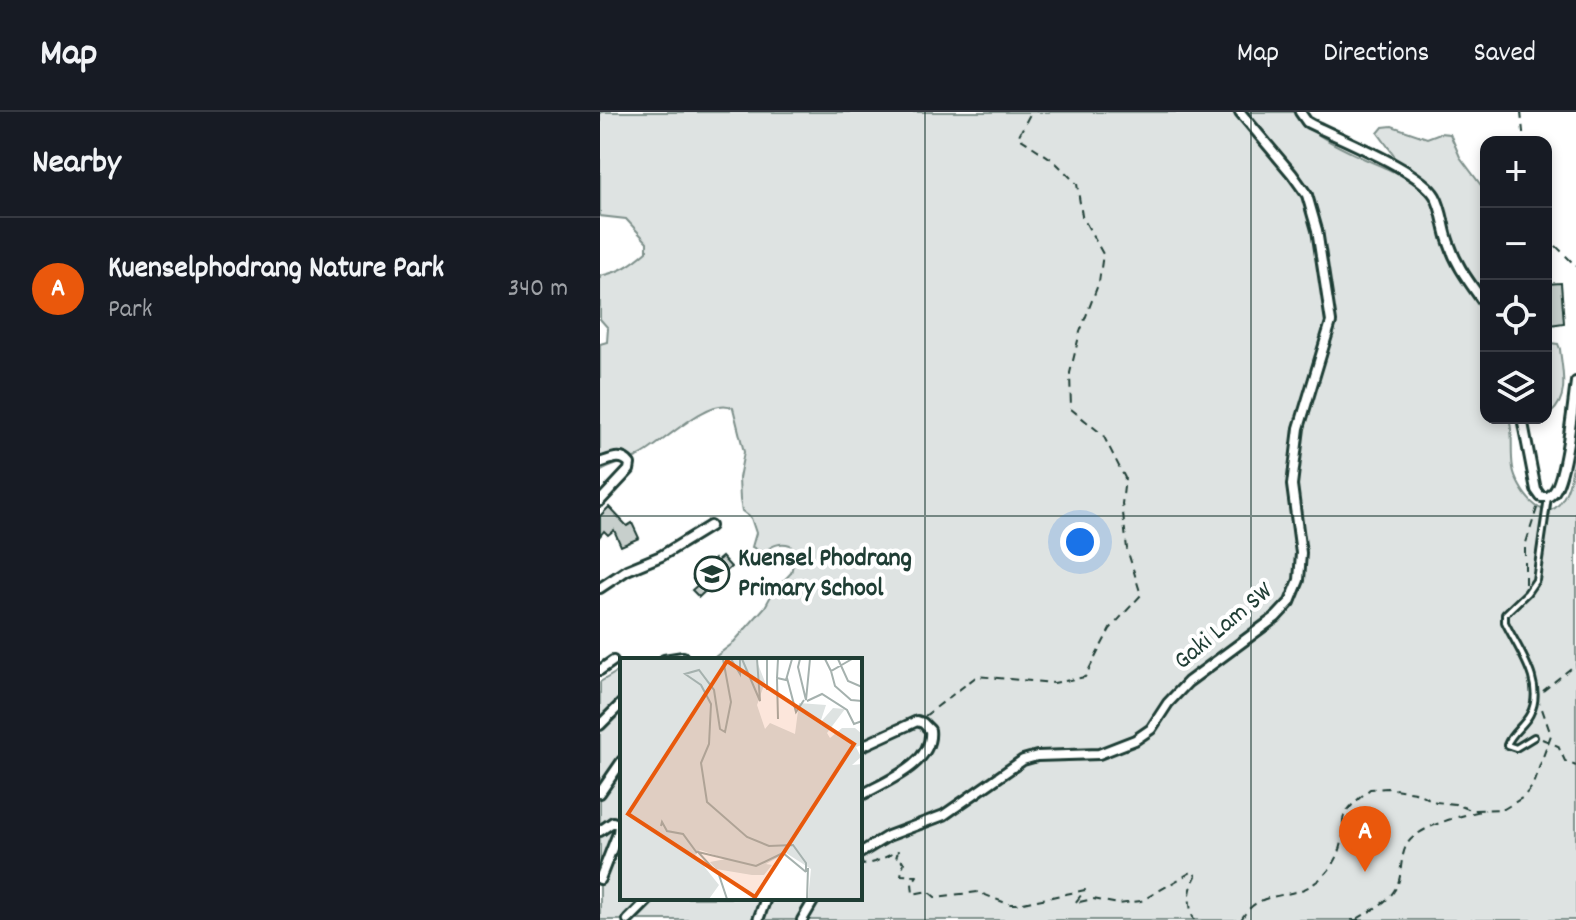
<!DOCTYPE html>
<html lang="en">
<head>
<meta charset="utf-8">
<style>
	:root { --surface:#171b24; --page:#242831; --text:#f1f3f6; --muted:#9ea1a6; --line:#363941; --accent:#ea580c }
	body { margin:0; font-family:Dekko,sans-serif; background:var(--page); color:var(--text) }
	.controls { position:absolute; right:24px; top:24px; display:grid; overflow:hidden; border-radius:16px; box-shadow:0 4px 12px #0003 }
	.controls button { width:72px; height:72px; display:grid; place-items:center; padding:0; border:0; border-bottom:2px solid var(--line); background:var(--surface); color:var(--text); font:40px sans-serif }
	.you { position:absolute; left:480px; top:430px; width:28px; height:28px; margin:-20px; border:6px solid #fff; border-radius:50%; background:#1a73e8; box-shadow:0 0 0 12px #1a73e833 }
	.badge { display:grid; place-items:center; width:52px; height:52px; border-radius:50%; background:var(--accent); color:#fff; font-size:26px; font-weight:700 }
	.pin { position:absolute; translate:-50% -66px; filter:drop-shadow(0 2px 4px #0008) }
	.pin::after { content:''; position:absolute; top:42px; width:28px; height:24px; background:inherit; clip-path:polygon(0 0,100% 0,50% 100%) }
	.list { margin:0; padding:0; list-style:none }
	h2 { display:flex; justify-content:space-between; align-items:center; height:104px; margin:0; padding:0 32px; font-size:34px }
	h2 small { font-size:26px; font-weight:400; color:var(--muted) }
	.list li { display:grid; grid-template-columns:52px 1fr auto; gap:24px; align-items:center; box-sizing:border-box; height:144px; padding:0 32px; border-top:2px solid var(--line) }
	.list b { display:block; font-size:30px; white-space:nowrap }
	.list p { margin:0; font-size:26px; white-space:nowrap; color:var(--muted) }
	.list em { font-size:26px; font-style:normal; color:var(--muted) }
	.icon { flex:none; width:44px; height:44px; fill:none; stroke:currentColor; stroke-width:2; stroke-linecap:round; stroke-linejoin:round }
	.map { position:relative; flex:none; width:976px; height:808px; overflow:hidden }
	header { display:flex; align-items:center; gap:48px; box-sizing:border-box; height:112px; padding:0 40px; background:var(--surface); border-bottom:2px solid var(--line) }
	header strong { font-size:38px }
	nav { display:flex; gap:44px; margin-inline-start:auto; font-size:28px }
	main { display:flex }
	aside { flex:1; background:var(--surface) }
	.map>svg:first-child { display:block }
</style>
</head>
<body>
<header>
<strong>Map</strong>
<nav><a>Map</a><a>Directions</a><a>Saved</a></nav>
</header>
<main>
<aside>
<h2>Nearby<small></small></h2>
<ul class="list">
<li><span class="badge">A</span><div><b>Kuenselphodrang Nature Park</b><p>Park</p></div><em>340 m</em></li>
</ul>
</aside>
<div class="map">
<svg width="976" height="808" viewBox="0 0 976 808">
	<rect width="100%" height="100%" fill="#fff"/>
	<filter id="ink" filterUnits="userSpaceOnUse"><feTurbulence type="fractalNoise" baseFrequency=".0125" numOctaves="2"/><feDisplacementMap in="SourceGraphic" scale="16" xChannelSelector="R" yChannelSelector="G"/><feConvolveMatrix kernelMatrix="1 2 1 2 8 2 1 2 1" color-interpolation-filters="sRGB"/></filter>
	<g filter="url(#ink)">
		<path fill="#dee3e2" stroke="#7e908b" stroke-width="2" d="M0,0H694C705,23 768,48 792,59L794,43L778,21L783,15L792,14L827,26L840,21L850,22L860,45L886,80V237L883,242L886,250V306H909C914,322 910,340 913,356C916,375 944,418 962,388C972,373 973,350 976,333V808H0V570L22,557V786H260V548H111L132,532L165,495L173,480L191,461L195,444L190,433C179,429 171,435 162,440L152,435L156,421L151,406L142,399L140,388L139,366L144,340L133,296C111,282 61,333 41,343C28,350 10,353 0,360V232L7,230L8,216L0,207V164C20,160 31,153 47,139V130L26,107L0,104Z
			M950,231L958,232L960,237C962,258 970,285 951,301L946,300V233Z"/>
		<path fill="#c7cfcc" stroke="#1f3d34" stroke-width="2" d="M961,171L964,211L950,213L946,172Z
			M9,395L27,414L32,411L39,426L21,434L14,418L8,423L4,419L0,424V404Z
			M122,445L131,455L99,485L92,478L99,472L93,467L114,447L116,450Z"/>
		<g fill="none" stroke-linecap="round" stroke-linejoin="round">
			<g stroke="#1f3d34" stroke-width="10">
				<path id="service" d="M934,625L916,636L907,633C912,620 924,614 930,602C946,572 917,536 905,510V502L927,481L936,468L948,385"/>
			</g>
			<g stroke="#1f3d34" stroke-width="14">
				<path id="minor" d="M700,0L707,10C737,26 819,57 835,84C843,98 843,115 849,131C857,156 872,173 886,194
					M922,306L936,378L941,385C947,385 948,386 953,381C966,368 973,291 976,270
					M0,351C11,347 22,341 30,352L29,358L0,389
					M0,476L27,458L61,444L110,414
					M64,548L83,545L84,548
					M0,558L13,549
					M0,613L22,591
					M260,635L317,609L323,611L330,618C334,652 284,670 260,684
					M0,681L22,649
					M0,719L13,710L19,713L18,721L0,767
					M260,741L288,724L344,703L423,648L437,644L499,642L535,628L551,617L568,591L588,570L676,505L690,490L699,468L701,441L692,373L699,316L731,210L717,118L707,83L692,62L640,0
					M28,808L50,786
					M158,808L166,786
					M202,808L215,786"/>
			</g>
			<path stroke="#1f3d34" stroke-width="2" stroke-dasharray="8 6" stroke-linecap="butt" d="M921,0L924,30
				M946,124L976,154
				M925,472V434L938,393
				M943,579L976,552
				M325,604L377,564L454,571L485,565L510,517L541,483L527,437L522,392L525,366L503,323L471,297L470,261L480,220L499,170L503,142L482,104L477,72L453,48L418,25L431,0
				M942,627L958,634L965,649L976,654
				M261,748L263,753L275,750L298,739L296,746L304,750L301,763L317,764L312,771L313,782L328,779L335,785L378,780L408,792H418L485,778L475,791L493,787L518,792L541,789L593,759L596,764C588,779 588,793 594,808
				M757,807C775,796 796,787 800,764C801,755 802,742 806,734C816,714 864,703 885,698
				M641,808C659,775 690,790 716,770C732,758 741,743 743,723C743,717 742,709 744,704C749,694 761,685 770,677L787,676L815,680L836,690L855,692L871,698L904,697L922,686L932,675L951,623L940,591
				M751,808H762"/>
			<use href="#service" stroke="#fff" stroke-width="4"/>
			<use href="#minor" stroke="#fff" stroke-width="8"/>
		</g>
	</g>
	<path fill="none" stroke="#1f3d34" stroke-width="2" stroke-opacity="0.55" d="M325,0V808M651,0V808M0,404H976"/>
	<defs>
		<g id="school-ring" transform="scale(1.8)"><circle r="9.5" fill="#fff" stroke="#1f3d34" stroke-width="1.5"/><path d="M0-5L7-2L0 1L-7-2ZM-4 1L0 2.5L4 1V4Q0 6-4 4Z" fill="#1f3d34"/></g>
	</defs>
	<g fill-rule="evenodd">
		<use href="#school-ring" x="112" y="462"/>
	</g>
	<g text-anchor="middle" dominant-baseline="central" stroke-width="8" stroke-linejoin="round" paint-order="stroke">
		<g font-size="26" font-weight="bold" fill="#1f3d34" stroke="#fff" text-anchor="start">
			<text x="138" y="447">Kuensel Phodrang<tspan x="138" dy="30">Primary School</tspan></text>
		</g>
		<g font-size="26" fill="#1f3d34" stroke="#fff">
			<text transform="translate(624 515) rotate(-40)">Gaki Lam SW</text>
		</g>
	</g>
	<g transform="translate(20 546)">
		<rect width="242" height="242" fill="#fff"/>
		<path d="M0,1H136L145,24L137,47L145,71L150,65L175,76L179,45L206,47L200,65L213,50L225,51L207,75L210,80L222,70H235L242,76V87L236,89L241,99L232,107L242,106V241H188L191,211L166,195L146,206L152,207L144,217H132L96,211L90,204L106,201L80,192L75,197L99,227L89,241H0Z" fill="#dee3e2"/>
		<path fill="none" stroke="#a5b1ae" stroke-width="2" d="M103,1L111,44L105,74L100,71L94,32L79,12L65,16L81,27L91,46L89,86L81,105L87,144L127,179L149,188L173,187L186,205V214M111,1L120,16V2M122,1L140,43L137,1M147,1V32M158,1L157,20L166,22L172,1M180,1L178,9L186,42L190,1M205,1L211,13L232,1M218,1L228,23L242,29M211,13L215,28L231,42L242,43M167,20L176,54L184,42M157,21L158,61M187,43L202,36L227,52L234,66L242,63M41,168L42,164L47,173L63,176L77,195M98,216L78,194L136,208L163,195L186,214M99,217L107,241M187,241L188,210"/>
		<path fill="#e8590c" fill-opacity="0.15" stroke="#e8590c" stroke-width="4" d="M107,3L234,86L135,239L8,156Z"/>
		<rect width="242" height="242" fill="none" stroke="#1f3d34" stroke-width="4"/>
	</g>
</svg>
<div class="controls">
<button>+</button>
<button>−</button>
<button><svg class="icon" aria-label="locate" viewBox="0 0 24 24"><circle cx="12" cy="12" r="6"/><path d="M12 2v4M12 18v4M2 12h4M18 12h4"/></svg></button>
<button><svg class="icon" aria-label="layers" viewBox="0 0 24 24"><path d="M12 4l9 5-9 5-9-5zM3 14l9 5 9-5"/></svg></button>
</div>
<div class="you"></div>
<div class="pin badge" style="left:765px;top:760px">A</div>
</div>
</main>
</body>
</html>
